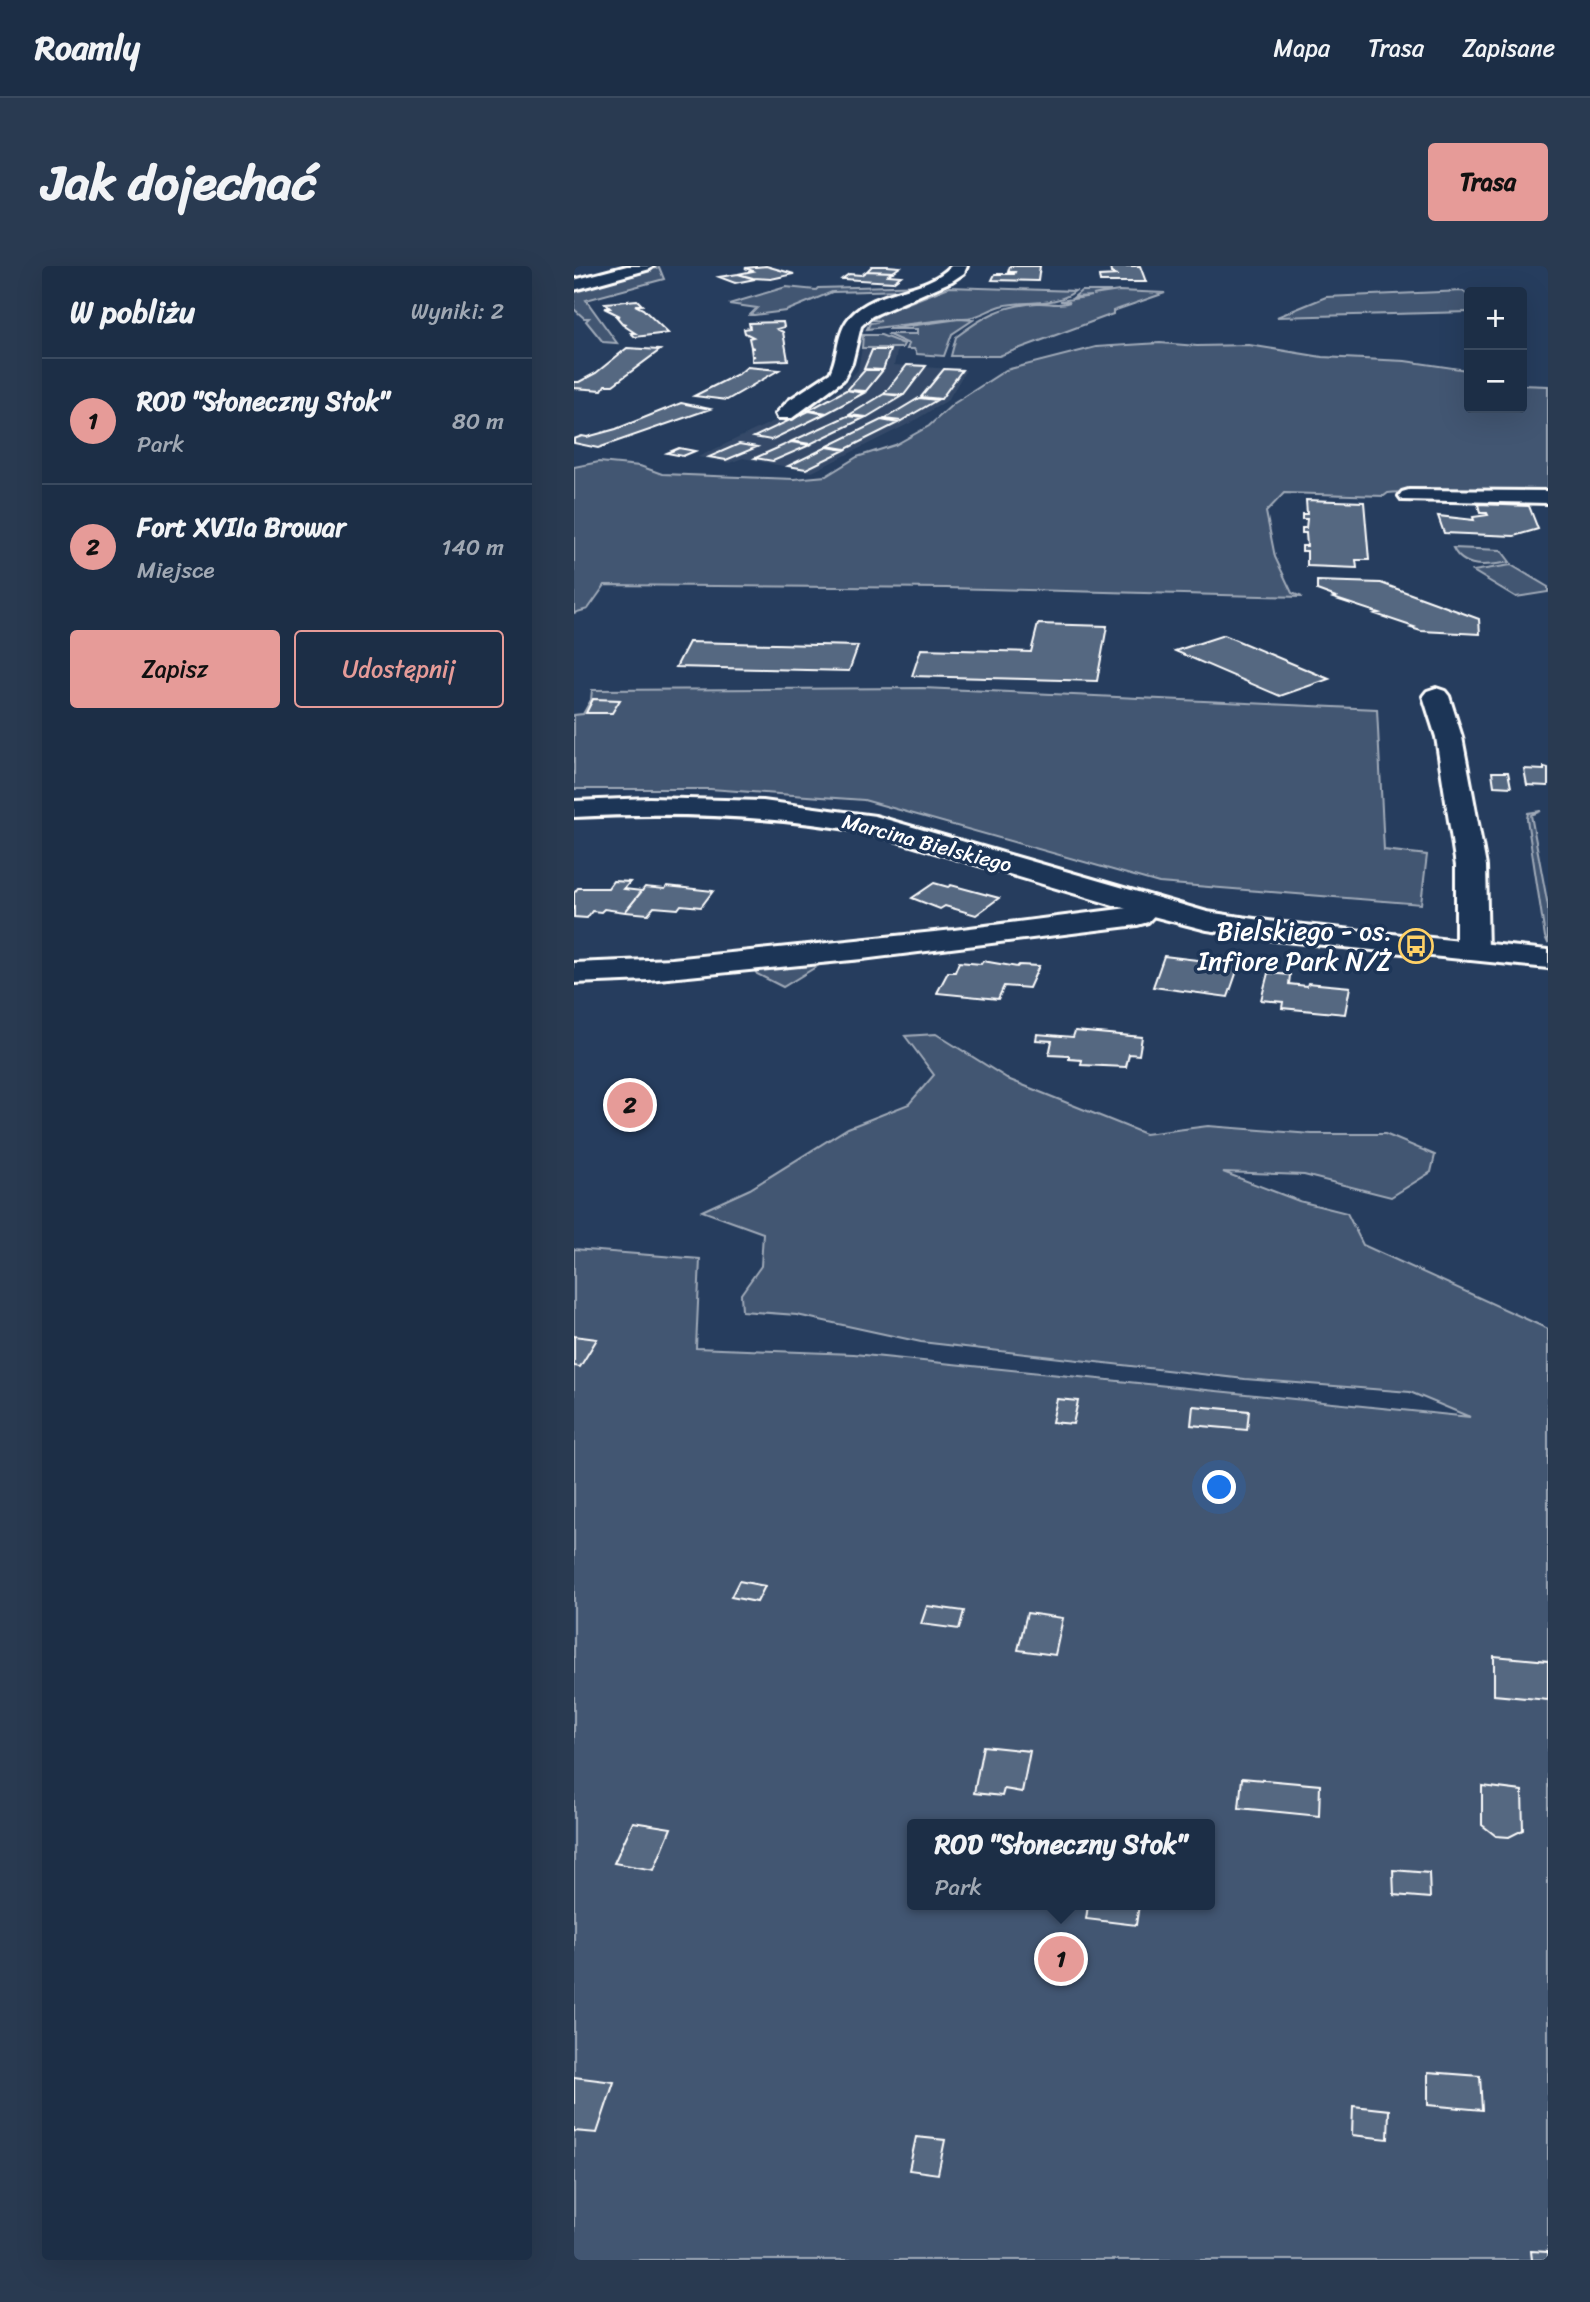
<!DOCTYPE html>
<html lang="pl">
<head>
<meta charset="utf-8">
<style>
	:root { --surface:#1c2e46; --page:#293a51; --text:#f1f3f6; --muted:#a0a8b3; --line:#3a4a5f; --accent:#e69b98 }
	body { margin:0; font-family:Sriracha,sans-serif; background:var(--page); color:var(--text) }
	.controls { position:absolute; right:21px; top:21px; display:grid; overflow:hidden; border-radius:7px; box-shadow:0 7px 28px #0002 }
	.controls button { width:63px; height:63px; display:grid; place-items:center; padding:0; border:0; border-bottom:2px solid var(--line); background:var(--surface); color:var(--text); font:35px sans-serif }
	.you { position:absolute; left:646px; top:1222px; width:24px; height:24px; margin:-18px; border:5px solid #fff; border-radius:50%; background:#1a73e8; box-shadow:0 0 0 10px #1a73e833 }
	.badge { display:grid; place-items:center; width:46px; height:46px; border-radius:50%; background:var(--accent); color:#111; font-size:23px; font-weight:700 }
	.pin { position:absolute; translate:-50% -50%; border:4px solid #fff; box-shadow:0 2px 7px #0006 }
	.popup { position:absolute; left:333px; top:1553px; width:308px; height:91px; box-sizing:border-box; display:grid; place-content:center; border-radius:7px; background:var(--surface); filter:drop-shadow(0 2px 5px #0005); font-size:23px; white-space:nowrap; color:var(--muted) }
	.popup b { font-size:26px; color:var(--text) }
	.popup::after { content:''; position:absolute; left:50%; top:100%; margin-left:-14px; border:14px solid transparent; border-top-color:var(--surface) }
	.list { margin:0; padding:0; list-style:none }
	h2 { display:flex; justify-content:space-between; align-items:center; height:91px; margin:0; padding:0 28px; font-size:30px }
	h2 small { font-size:23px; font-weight:400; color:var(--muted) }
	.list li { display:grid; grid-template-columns:46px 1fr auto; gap:21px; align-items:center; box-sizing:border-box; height:126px; padding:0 28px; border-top:2px solid var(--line) }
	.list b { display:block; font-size:26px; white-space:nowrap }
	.list p { margin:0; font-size:23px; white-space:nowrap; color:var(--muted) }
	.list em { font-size:23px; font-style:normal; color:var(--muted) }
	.actions { display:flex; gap:14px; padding:21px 28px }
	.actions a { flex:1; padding:16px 0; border:2px solid var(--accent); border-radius:7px; text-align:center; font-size:24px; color:var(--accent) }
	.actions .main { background:var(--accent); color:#111 }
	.map { position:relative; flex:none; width:974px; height:1994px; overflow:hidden; border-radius:7px }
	header { display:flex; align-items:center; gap:42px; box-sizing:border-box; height:98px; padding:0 35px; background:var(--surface); border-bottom:2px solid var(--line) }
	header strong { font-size:33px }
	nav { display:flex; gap:38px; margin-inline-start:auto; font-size:24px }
	.intro { display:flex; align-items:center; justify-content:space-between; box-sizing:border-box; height:168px; padding:0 42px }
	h1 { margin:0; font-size:49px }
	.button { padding:18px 32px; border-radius:7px; background:var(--accent); color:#111; font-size:24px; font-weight:700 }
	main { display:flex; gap:42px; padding:0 42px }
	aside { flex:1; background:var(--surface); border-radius:7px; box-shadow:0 7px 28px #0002 }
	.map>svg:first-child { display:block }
</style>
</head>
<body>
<header>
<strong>Roamly</strong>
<nav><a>Mapa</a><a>Trasa</a><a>Zapisane</a></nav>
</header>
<div class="intro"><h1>Jak dojechać</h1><a class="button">Trasa</a></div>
<main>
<aside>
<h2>W pobliżu<small>Wyniki: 2</small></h2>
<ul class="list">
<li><span class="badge">1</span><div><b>ROD &quot;Słoneczny Stok&quot;</b><p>Park</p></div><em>80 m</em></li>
<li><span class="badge">2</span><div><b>Fort XVIIa Browar</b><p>Miejsce</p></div><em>140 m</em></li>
</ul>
<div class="actions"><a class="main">Zapisz</a><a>Udostępnij</a></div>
</aside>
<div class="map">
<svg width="974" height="1994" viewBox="0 0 974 1994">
	<rect width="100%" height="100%" fill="#263d5e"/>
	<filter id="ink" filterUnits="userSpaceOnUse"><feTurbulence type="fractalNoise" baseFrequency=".0143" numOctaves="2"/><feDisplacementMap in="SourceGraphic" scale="14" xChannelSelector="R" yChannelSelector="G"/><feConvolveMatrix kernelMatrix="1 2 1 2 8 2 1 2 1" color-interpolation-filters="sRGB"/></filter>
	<g filter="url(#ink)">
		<path fill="#344a68" d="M288,82H324L320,99L392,104L374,134L338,156L238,206L169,192L155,197L124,191L266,124L284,104Z"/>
		<path fill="#425672" stroke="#a0aab8" stroke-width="2" fill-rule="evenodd" d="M85,1L90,13L12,34L43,77L29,76L12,55L15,52H10L0,43V25Z
			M354,19L331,24L258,26L212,45L180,49H176L183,42L155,38L212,21L242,24L244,22Z
			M375,21L501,25C482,41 450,34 427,40C411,45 403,53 386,52L293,63L296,57L307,55L299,54L306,48Z
			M507,25H537L519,29L545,25L591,27L539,45V48L425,90H377L382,71C410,50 427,40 463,37C475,36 484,41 496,36L486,35L518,30L500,31Z
			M889,25L895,30V46L703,51L752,31Z
			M385,53L399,54L378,68L370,90L343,88L340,83H333L335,78L313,68H343V63H314Z
			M289,69H307L330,78L328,82H288Z
			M586,77L623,80L675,79L748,91L831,95L893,104L895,142H948V119L974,120V223C950,223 926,225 902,227C873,228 844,224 814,227L810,230L710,227L692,246L701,291L718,327L728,331L372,322L31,319L14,343L0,347V201L25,196L66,200L88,208L220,213L252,210L283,191L321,179L355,160L379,138L432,104L522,81Z
			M879,282L927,284L936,296C916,299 890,305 879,282Z
			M937,299L974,321V326L942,331L899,305Z
			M349,422L803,443L810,584L853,589L847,638L585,617L290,534L136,523H0V449L9,448L17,434L18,424Z
			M967,545L957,549L974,640V677L971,671L953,553L954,547Z
			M255,693L209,721L183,708L181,705L184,702Z
			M362,768L436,814L571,868L634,860L738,868H811L861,889L857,906L817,931L730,909L649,906L725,935L773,947L789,979L974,1063V1994H0V983L126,993L122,1082L280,1088L896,1151L836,1126L671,1113L347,1076L223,1049L168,1045L167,1028L187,1000L189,967L128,945L176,923L274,862L335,838L360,809L331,770ZM338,1558H636V1639H338Z"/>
		<path fill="#556781" stroke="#fff" stroke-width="2" d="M192,0L220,8L197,13L179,12L164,8L179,5L171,2Z
			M298,0H313L326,1L319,6L293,5Z
			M436,0H466L464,15L418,14L421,8H440L441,6H434Z
			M536,0H566L572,16H526L525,10L544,9L537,7Z
			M293,5L318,6L314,9L327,10L319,16L268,13L275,8L287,9Z
			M164,8L181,13L161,17L145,11Z
			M63,34L68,39H61L69,43L94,67L61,71L57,67H61L49,59L53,58L48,57L42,50H46L30,42H36L31,37Z
			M209,56L210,61L203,63L209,66L214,94L178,95V91L181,90H178L177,82H180L177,81L175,72L179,71L171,67L170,63L176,62L175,57Z
			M53,82L86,84L39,119H31L28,124L0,122V116H5L22,107Z
			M298,84H316L309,104L290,103Z
			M333,99L352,100L330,129L310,128Z
			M173,101L205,104L153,134L120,130L166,107Z
			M370,103L388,104L367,133L347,131Z
			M291,104H309L292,125L273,124Z
			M272,124L290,127L253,147L235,144Z
			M310,128L328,130L293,151L275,149Z
			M345,132L363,134L327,155L310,153Z
			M107,137L136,143L24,182L0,177V173L8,170L13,171L42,163Z
			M235,145L251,148L197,174L180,171Z
			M273,150L290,152L236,178L218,175Z
			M307,154L324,157L272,183L254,180Z
			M217,176L236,179L199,195L181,192Z
			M165,178L183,181L152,194L135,191Z
			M253,181L271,184L232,203L214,200Z
			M105,182L121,185L109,190L93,187Z
			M732,234L790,236L795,294H782L783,302L733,300V285H728V280H733L732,267H728V262H732L733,253H728V248H733Z
			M904,238L955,240L964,263L940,270L870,267L864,250L900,254L899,251L914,249L913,247H906Z
			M743,315L807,317L905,353L906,368L847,365L837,362L840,361L801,348L805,347L759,332L762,331L743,324Z
			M464,358L533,360L523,415L338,410L347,383L457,386Z
			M650,369L755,413L706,430L601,385Z
			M115,376L284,380L275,405L102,401Z
			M19,433L46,434L38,447H12Z
			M970,501L974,502V520L953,519L950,503L970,504Z
			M918,506H934L937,521L920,520Z
			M39,615L56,616L50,623L68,625L51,646L30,643L27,646L18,645L13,652L0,651V627L4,622H34Z
			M360,617L374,621L377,619L425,632L402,649L371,640L366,643L338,632Z
			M93,620L139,625L127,641L107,639L104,643L80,641L74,648L51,646L71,621L91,623Z
			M590,690L665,699L654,731L579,721Z
			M409,695L443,701L445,699L465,700L455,722L430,720L424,733L363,727L374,706H381L385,696L407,698Z
			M694,707L716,709L715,718L733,720L734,717L776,721L771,748L708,742L709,736L687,734Z
			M501,765L568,771L565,789L555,788L552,801L507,799L508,794L495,793V790L475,789L478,775L462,774L463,768L499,771Z
			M0,1070L23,1073L6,1101L0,1100Z
			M483,1133L504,1135L499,1158L478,1156Z
			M619,1140L675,1145L673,1164L617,1159Z
			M165,1315L191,1320L183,1336L157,1331Z
			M353,1340L390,1345L385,1363L347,1358Z
			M453,1347L489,1352L481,1389L444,1384Z
			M920,1390L974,1395V1434L920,1429Z
			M409,1480L456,1485L448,1526L430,1523L428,1530L400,1527Z
			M668,1512L746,1519L745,1550L665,1542Z
			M908,1520L948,1525L949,1564L935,1571L922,1570L908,1559Z
			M59,1556L97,1562L80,1604L40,1597Z
			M819,1604L855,1607L856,1632L820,1629Z
			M514,1639H565L562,1659L512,1653Z
			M854,1806L906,1810L908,1844L854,1839Z
			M0,1811L40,1816L23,1867L0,1865Z
			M779,1840L815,1844L814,1873L778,1869Z
			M342,1871L371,1874L364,1908L335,1904Z
			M957,1985L974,1986V1994H958Z"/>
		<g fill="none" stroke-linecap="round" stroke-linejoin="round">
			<g stroke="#fff" stroke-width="6">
				<path id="street" d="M377,0H393L390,7L378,15L298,50L287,60L278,97L269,114L218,152H204L202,148L215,134L256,107C265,89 262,67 276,51C302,22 352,27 377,0Z
					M835,224L974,225V237L828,234L825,230L828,226Z
					M862,422L871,425L875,430L888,471L912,600L914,685L909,692L898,694L887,692L882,685V600L862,471L849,430L853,425Z
					M574,631L585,634L589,640L574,656L563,659L288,693L74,714L0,717V697L98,693L380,664L554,642L563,634Z"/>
			</g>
			<g stroke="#fff" stroke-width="6">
				<path id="secondary" d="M53,0H79L76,3L0,24V14Z
					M75,532L189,535L301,550L633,646L701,656L974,684V702L701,674L633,664L563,646L297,567C198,549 100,546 0,551V535Z"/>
			</g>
			<use href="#street" fill="#1d3557" fill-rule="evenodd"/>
			<use href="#secondary" fill="#1d3557" fill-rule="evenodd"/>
		</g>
	</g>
	<defs>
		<g id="bus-ring" transform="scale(1.75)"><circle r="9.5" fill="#1d3557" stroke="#ffd166" stroke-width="1.5"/><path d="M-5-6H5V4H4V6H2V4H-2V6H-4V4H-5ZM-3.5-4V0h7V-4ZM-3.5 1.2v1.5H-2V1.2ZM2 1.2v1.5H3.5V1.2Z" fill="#ffd166"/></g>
	</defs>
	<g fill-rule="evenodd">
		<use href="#bus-ring" x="842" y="680"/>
	</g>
	<g text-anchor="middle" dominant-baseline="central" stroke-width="7" stroke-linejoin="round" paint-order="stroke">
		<g font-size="21" fill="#fff" stroke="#1d3557">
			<text transform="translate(353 577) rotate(15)">Marcina Bielskiego</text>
		</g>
		<g font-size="26" fill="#fff" stroke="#1d3557" text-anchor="end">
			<text x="818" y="665">Bielskiego - os.<tspan x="818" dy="30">Infiore Park N/Ż</tspan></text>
		</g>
	</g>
</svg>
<div class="controls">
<button>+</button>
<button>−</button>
</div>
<div class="you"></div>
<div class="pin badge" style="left:487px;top:1693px">1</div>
<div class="popup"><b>ROD &quot;Słoneczny Stok&quot;</b>Park</div>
<div class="pin badge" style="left:56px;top:839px">2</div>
</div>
</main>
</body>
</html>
